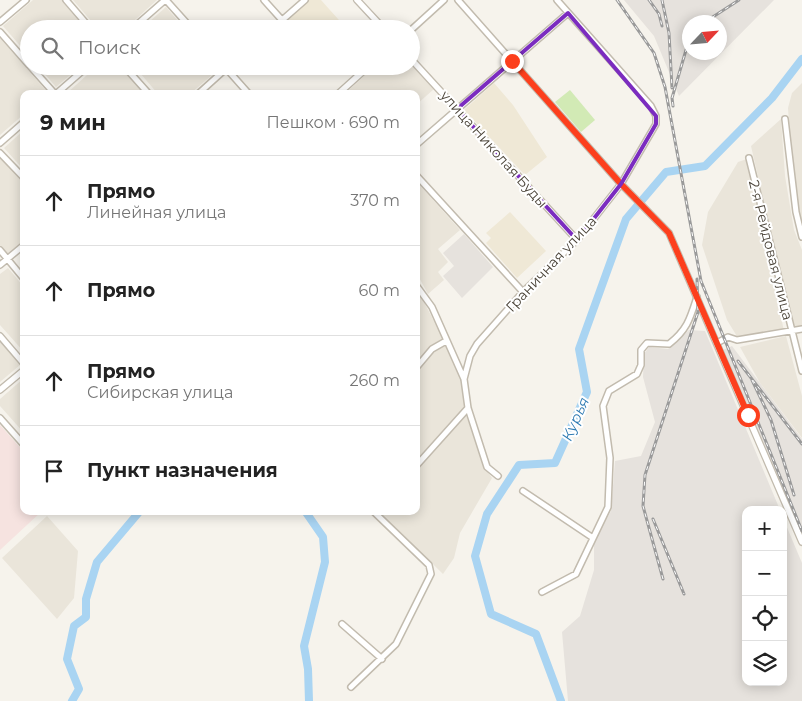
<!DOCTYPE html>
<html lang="ru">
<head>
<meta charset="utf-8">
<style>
	:root { --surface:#fff; --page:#f2f2f2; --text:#222; --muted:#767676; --line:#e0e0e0 }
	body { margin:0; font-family:Montserrat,sans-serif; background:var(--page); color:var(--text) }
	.controls { position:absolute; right:15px; bottom:15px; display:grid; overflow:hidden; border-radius:10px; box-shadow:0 2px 12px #0003 }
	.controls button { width:45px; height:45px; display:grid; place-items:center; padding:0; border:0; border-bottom:1px solid var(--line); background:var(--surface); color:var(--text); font:25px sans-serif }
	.compass { position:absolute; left:682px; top:15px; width:45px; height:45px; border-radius:50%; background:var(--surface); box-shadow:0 2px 12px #0003; rotate:64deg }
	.stop { position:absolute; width:15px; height:15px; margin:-11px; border:4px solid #fc3f1d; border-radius:50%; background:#fff }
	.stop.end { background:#fc3f1d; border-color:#fff; box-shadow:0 1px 5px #0008 }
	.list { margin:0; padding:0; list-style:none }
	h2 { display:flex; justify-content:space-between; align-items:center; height:65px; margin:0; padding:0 20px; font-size:21px }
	h2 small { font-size:16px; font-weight:400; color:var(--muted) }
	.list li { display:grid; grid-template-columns:32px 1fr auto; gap:15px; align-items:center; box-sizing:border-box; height:90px; padding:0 20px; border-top:1px solid var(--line) }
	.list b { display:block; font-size:19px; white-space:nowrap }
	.list p { margin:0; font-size:16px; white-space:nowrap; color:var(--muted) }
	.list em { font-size:16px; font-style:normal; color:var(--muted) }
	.icon { flex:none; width:28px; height:28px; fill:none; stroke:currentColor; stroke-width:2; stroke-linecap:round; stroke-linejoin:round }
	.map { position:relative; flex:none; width:802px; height:701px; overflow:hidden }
	.search { position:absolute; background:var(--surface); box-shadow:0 2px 12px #0003; left:20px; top:20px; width:400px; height:55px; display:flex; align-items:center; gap:12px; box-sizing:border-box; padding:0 18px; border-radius:28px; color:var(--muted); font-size:19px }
	.panel { position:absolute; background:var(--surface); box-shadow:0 2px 12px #0003; left:20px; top:90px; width:400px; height:425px; border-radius:10px }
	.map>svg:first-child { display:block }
</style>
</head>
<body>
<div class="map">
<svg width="802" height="701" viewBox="0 0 802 701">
	<rect width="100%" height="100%" fill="#f6f3ec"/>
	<path fill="#eae5da" d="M33,0H63L88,29H29V56L3,26Z
		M73,0H157L125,29H98Z
		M166,7L185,29H141Z
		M0,38L48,93L24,94V114L0,135Z
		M411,65L434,89L416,105V94H351L348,91L375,66Z
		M38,66H81L56,87Z
		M97,66H121L145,94H66Z
		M134,66H216L219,69L190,94H158Z
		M802,83V235L793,185L788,108L792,93Z
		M781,119L785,176L794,230L802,250V327L793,329L751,146Z
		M24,130V170L4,148Z
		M0,157L24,184V240L8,254L0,245Z
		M747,159L784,331L738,338L727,320L702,245L708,212L738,162Z
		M416,181L460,230L438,249L448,262L438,272L444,280L428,294L416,272Z
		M8,268L24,287V352L0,325V274Z
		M417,289L443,338L431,346L416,365Z
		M786,336L802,396V438L760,383L740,347Z
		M0,342L20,365L0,382Z
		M445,344L462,380L467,405L416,460V371L435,349Z
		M24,378V433L0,406V399Z
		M466,415L485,468L492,478L460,533L454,558L443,574L379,511H416V470Z
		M47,516L78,551L74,598L57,619L2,558Z"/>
	<path fill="#e6e2dd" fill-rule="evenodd" d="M624,0H774L679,96L654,36ZM720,22V52H690V22Z
		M464,234L493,267L462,298L443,276L454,266L443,253Z
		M689,330L705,331L780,510H746V682H783V518L802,563V701H568L562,632L580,616L594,570V541L611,511L615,461L641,456L655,422L643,377L644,354L649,347L668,349Z
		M732,346L802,439V535L723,350Z"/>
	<path fill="#efe8d6" d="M308,0H321L347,29H295L286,19Z
		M494,83L513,105L547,157L525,175L464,110Z
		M510,212L546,251L517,278L486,243L491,238L486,233Z"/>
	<path fill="#f6e3e0" d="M0,425L24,452V511H42L0,550Z"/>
	<path fill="#d2eab5" d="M570,90L595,120L581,132L555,102Z"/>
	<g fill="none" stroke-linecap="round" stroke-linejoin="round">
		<path stroke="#a9d4f2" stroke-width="8" d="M305,511L323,537L325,562L304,646L308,669L309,701
			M72,701L79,689L67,659L74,626L86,617V599L97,562L140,511
			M561,701L536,634L491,614L475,556L487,514L519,465L555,463L587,392L579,349L626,219L666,172L705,166L772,98L802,59"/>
		<g stroke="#c2bbae" stroke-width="8">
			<path id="minor" d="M66,0L91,29
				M166,0L192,29
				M264,0L290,29
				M458,0L621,184L656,124V116L651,106L557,0
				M0,22L26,0
				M132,29L165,0
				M272,29L305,0
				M411,30L444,0
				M0,32L29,65
				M30,66L55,94
				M124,66L149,94
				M225,67L249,94
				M56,94L88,66
				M198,94L229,66
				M785,119L796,212L802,237
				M0,143L24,122
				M416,145L568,13
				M0,153L24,178
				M749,158L802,371
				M416,175L523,292
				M0,250L24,279
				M0,265L24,245
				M416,285L432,307L464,379L468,408L487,467L498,476
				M0,336L24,364
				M717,343L728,337L737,340L802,329
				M416,368L432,349L446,341
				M464,379L470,356L477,344L523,292L577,240
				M0,418L24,445
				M416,466L468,408
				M523,491L593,538
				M542,592L576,574L608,507L610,458L603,406L609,391L637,374L641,365V350L647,343L669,344C687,330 690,319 697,297
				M342,624L382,659
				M351,687L396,644L431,574L429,565L373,511"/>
		</g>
		<g stroke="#c2bbae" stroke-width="8">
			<path id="tertiary" d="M357,0L384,29
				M411,59L577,240L621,184L669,233L802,542
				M338,94L369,66
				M0,390L24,370"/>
		</g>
		<use href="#minor" stroke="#fff" stroke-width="5"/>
		<use href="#tertiary" stroke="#fff" stroke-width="5.5"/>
		<g stroke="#9a9a9a" stroke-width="3">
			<path id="rail" d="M617,0L654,53L665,87L701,281L802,531
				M649,0L659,14L662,26
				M662,0L669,33L672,88
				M705,22L739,0
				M673,106L672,98L686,50L690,44
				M738,361L802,444
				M752,380L771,420L794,495
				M653,519L684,594
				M663,579L643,506L645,475L698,312L697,279"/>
		</g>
		<use href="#rail" stroke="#fff" stroke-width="1" stroke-dasharray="4" stroke-linecap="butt"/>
	</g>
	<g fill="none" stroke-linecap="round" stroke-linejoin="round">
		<path stroke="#fc3f1d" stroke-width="6" d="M512,61L621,184L669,233L748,415"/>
	</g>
	<path fill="none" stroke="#7b2cbf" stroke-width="4" stroke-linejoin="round" d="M568,13L656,116V124L621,184L577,240L457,109Z"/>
	<g text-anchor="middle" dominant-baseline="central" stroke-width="4" stroke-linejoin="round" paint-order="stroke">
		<g font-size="14" fill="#4b4439" stroke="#fff">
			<text transform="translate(494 149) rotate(48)">улица Николая Буды</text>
			<text transform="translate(771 250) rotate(76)">2-я Рейдовая улица</text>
			<text transform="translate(551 264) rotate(-47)">Граничная улица</text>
		</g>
		<g font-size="15" font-style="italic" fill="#2e7ab2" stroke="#fff">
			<text transform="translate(575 419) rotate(-66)">Курья</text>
		</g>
	</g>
</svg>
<div class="controls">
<button>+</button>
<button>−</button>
<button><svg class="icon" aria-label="locate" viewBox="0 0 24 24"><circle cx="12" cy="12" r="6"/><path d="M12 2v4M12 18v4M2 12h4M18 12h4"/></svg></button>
<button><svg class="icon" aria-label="layers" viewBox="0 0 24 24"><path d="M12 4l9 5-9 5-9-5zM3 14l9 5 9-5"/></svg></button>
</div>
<svg class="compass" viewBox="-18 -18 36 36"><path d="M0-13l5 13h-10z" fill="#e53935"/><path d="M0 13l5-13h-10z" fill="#767676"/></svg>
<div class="stop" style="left:748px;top:415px"></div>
<div class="stop end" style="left:512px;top:61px"></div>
<div class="search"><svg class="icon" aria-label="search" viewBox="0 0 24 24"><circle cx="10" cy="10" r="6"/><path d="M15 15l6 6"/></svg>Поиск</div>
<section class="panel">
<h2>9 мин<small>Пешком · 690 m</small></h2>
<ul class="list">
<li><svg class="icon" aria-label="ahead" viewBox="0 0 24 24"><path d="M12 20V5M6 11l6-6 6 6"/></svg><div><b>Прямо</b><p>Линейная улица</p></div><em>370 m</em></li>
<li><svg class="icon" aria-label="ahead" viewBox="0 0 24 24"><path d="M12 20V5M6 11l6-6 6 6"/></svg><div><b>Прямо</b></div><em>60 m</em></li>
<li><svg class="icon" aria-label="ahead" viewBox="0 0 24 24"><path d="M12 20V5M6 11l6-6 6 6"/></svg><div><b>Прямо</b><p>Сибирская улица</p></div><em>260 m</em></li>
<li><svg class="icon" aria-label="arrive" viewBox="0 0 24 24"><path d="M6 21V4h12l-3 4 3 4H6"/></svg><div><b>Пункт назначения</b></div></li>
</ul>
</section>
</div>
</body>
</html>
